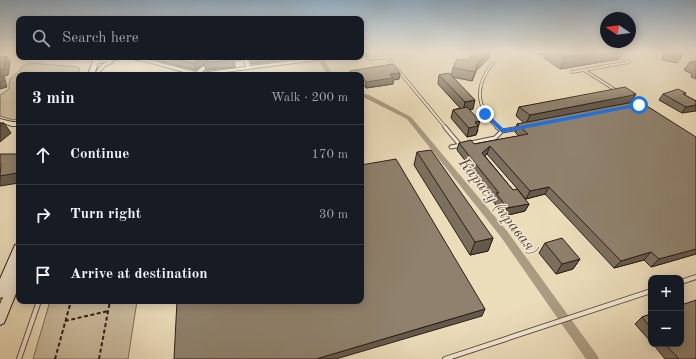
<!DOCTYPE html>
<html lang="en">
<head>
<meta charset="utf-8">
<style>
	:root { --surface:#171b24; --page:#242831; --text:#f1f3f6; --muted:#9ea1a6; --line:#363941 }
	body { margin:0; font-family:"Old Standard TT",serif; background:var(--page); color:var(--text) }
	.controls { position:absolute; right:12px; bottom:12px; display:grid; overflow:hidden; border-radius:8px; box-shadow:0 2px 10px #0003 }
	.controls button { width:36px; height:36px; display:grid; place-items:center; padding:0; border:0; border-bottom:1px solid var(--line); background:var(--surface); color:var(--text); font:20px sans-serif }
	.compass { position:absolute; left:600px; top:12px; width:36px; height:36px; border-radius:50%; background:var(--surface); box-shadow:0 2px 10px #0003; rotate:283deg }
	.stop { position:absolute; width:12px; height:12px; margin:-9px; border:3px solid #1a73e8; border-radius:50%; background:#fff }
	.stop.end { background:#1a73e8; border-color:#fff; box-shadow:0 1px 4px #0008 }
	.list { margin:0; padding:0; list-style:none }
	h2 { display:flex; justify-content:space-between; align-items:center; height:52px; margin:0; padding:0 16px; font-size:17px }
	h2 small { font-size:13px; font-weight:400; color:var(--muted) }
	.list li { display:grid; grid-template-columns:26px 1fr auto; gap:12px; align-items:center; box-sizing:border-box; height:60px; padding:0 16px; border-top:1px solid var(--line) }
	.list b { display:block; font-size:15px; white-space:nowrap }
	.list em { font-size:13px; font-style:normal; color:var(--muted) }
	.icon { flex:none; width:22px; height:22px; fill:none; stroke:currentColor; stroke-width:2; stroke-linecap:round; stroke-linejoin:round }
	.map { position:relative; flex:none; width:696px; height:359px; overflow:hidden }
	.search { position:absolute; background:var(--surface); box-shadow:0 2px 10px #0003; left:16px; top:16px; width:348px; height:44px; display:flex; align-items:center; gap:10px; box-sizing:border-box; padding:0 14px; border-radius:8px; color:var(--muted); font-size:15px }
	.panel { position:absolute; background:var(--surface); box-shadow:0 2px 10px #0003; left:16px; top:72px; width:348px; height:232px; border-radius:8px }
	.map>svg:first-child { display:block }
</style>
</head>
<body>
<div class="map">
<svg width="696" height="359" viewBox="0 0 696 359">
	<rect width="100%" height="100%" fill="#ebdcba"/>
	<filter id="stains"><feTurbulence type="fractalNoise" baseFrequency=".005" numOctaves="4"/><feColorMatrix values="0 0 0 0 .2 0 0 0 0 .09 0 0 0 0 .02 0 0 0 .5 -.17"/></filter>
	<radialGradient id="worn" r=".72"><stop offset=".6" stop-color="#630" stop-opacity="0"/><stop offset="1" stop-color="#630" stop-opacity=".3"/></radialGradient>
	<path fill="#cbbc9f" stroke="#7c6e5c" d="M30,63L78,67L80,69L77,75H19V116L17,119L13,120L0,116V95L9,89C8,73 17,77 22,66Z
		M50,301H137L128,359H33Z"/>
	<g fill="none" stroke-linecap="round" stroke-linejoin="round">
		<path fill="#aa9c83" fill-rule="evenodd" d="M317,57H323L333,75H327Z
			M361,93L369,95L411,117L507,231L597,355L599,359H586L501,237L407,119L365,98L361,97Z"/>
		<g stroke="#5c4e41" stroke-width="3.5">
			<path id="lane-far2" d="M383,52L446,128
				M614,52L629,62L584,70L617,91
				M542,56L548,55
				M369,59L387,57
				M493,63C474,86 476,108 498,128
				M572,72L584,70"/>
		</g>
		<g stroke="#5c4e41" stroke-width="5">
			<path id="lane-far1" d="M445,127L460,145
				M497,127L502,131
				M471,143L495,138L502,131L520,128
				M451,147L461,145"/>
		</g>
		<g stroke="#5c4e41" stroke-width="6">
			<path id="lane" d="M681,282L696,277
				M19,359L39,301
				M445,359L651,291"/>
		</g>
		<g stroke="#5c4e41" stroke-width="2">
			<path id="street" d="M118,57H133L148,60L196,72L210,61H212V63L201,73L246,67L243,57H247L250,66L318,58L320,59L318,60L202,75L191,74L148,62L125,58L111,61L113,62L112,63L105,66L98,74H96V72L103,64L109,61L95,64H94V62Z
				M0,119L12,122H19V126H12L0,122Z"/>
		</g>
		<g stroke="#2c1f19" stroke-width="2">
			<path id="secondary" d="M94,57H100L94,75H88Z
				M19,244V261L17,267L19,266V286L4,323L0,325V304L3,297L0,298V279L15,245Z"/>
		</g>
		<path stroke="#2c1f19" stroke-width="2" stroke-dasharray="4 2.5" stroke-linecap="butt" d="M65,321L108,311
			M55,359L71,301
			M99,359L110,301"/>
		<use href="#lane-far2" stroke="#f2e8d2" stroke-width="2"/>
		<use href="#lane-far1" stroke="#f2e8d2" stroke-width="3"/>
		<use href="#lane" stroke="#f2e8d2" stroke-width="4"/>
		<use href="#street" fill="#f2e8d2" fill-rule="evenodd"/>
		<use href="#secondary" fill="#f2e8d2" fill-rule="evenodd"/>
	</g>
	<path fill="#7b6f5e" stroke="#2c1f19" d="M535,52H623L619,59L560,69L544,58L546,53L542,54L540,55Z
		M663,52H681L683,55L677,63L662,60Z
		M149,57H243L242,60L234,61L235,67L206,70L204,64L196,70L150,59Z
		M489,58L476,71L472,81L452,77L473,109L470,110L478,130L476,135L467,137L451,118L453,110L460,108L438,84L439,75L451,76L453,68L467,60Z
		M696,61V79L691,77L692,74L684,70L690,62Z
		M350,71L400,73L399,79L393,80V84L366,88L362,83H361V75H350Z
		M686,93L685,95L696,101L682,113L659,100L663,94Z
		M636,94L630,103L696,254L651,267L644,260L614,268L545,194L526,199L487,154L485,156L513,190L529,204L525,211L504,216L493,201L494,198L457,150L459,143L474,144L519,136L515,132L517,124L524,123L516,116L519,107Z
		M417,152L493,238L488,251L470,255L414,165Z
		M545,243L580,259L573,269L556,274L539,253Z
		M651,314V342L635,324L642,317Z
		M653,344H681L696,359H665Z"/>
	<path fill="#645a4c" stroke="#2c1f19" d="M361,52H370V56L356,59V57H361Z
		M489,52H491L489,58L476,71L472,81L475,72L478,62Z
		M541,52H546V53L542,54L540,55Z
		M596,52H623L619,59L560,69L565,57Z
		M6,56L10,62L8,75L4,76L7,87L0,89V70Z
		M202,57H243L242,60L234,61L235,67L206,70L204,64L196,70L194,64Z
		M255,57H295L296,59L251,64L250,58Z
		M400,73L399,79L393,80V84L366,88V82L390,74Z
		M361,77H363L362,83H361Z
		M636,94L630,103L526,124L530,115Z
		M475,100L473,109L463,111L465,102Z
		M696,105V111L682,113L686,107Z
		M480,121L476,135L467,137L469,128L475,122Z
		M4,123L11,133L0,142V126Z
		M490,146L487,154L479,160L482,153Z
		M19,171V183L0,186V176Z
		M549,187L545,194L526,199L530,191Z
		M529,204L525,211L504,216L507,208Z
		M493,238L488,251L470,255L475,242Z
		M696,249V254L651,267L659,259Z
		M651,252L644,260L614,268L621,261Z
		M580,259L573,269L556,274L562,264Z
		M485,309L482,316L336,359H316Z"/>
	<path fill="#8f816d" stroke="#2c1f19" d="M476,52H489L478,62L475,72L453,68L457,59L467,60Z
		M556,52H596L565,57Z
		M669,52H681L683,55Z
		M6,56L4,69L0,70V57Z
		M167,57H202L194,64Z
		M213,57H233V60L204,63Z
		M696,61V65L690,62Z
		M393,64L400,73L390,74L393,78L366,82L363,77H361V75H353L350,71Z
		M0,72L3,81L0,82Z
		M449,73L475,100L465,102L439,75Z
		M625,87L636,94H633L634,95L530,115L519,107Z
		M678,89L686,93L683,94L696,101V105L686,107L663,94Z
		M639,101L696,137V249L659,259L651,252L621,261L549,187L530,191L490,146L482,153L513,190L517,189L529,204L507,208L496,193H499L459,143L471,140L474,144L528,134L517,124Z
		M467,107L480,121L475,122L478,126L469,128L453,110Z
		M0,123H4L0,126Z
		M431,150L493,238L475,242L417,152Z
		M0,154H19V171L17,173L0,176L1,164H0Z
		M396,159L485,309L316,359H174L177,301H361V165Z
		M562,238L580,259L562,264L545,243Z
		M696,300V359H679L665,344H681V305Z
		M651,314V328L642,317Z"/>
	<linearGradient id="sky" x2="0" y2="1"><stop stop-color="#8faac0"/><stop offset="0.51" stop-color="#f6efe0"/><stop offset="1" stop-color="#f6efe0" stop-opacity="0"/></linearGradient>
	<rect width="696" height="102" fill="url(#sky)"/>
	<path fill="#1a73e8" d="M639,103L642,105L641,106L502,133L483,114L487,113L504,129Z"/>
	<g text-anchor="middle" dominant-baseline="central" stroke-width="3" stroke-linejoin="round" paint-order="stroke">
		<g font-size="16" font-style="italic" fill="#584b3e" stroke="#f2e8d2">
			<text transform="translate(498 207) rotate(52)">Карасу (правая)</text>
		</g>
	</g>
	<rect width="100%" height="100%" filter="url(#stains)"/>
	<rect width="100%" height="100%" fill="url(#worn)"/>
</svg>
<div class="controls">
<button>+</button>
<button>−</button>
</div>
<svg class="compass" viewBox="-18 -18 36 36"><path d="M0-13l5 13h-10z" fill="#e53935"/><path d="M0 13l5-13h-10z" fill="#9ea1a6"/></svg>
<div class="stop" style="left:639px;top:105px"></div>
<div class="stop end" style="left:485px;top:114px"></div>
<div class="search"><svg class="icon" aria-label="search" viewBox="0 0 24 24"><circle cx="10" cy="10" r="6"/><path d="M15 15l6 6"/></svg>Search here</div>
<section class="panel">
<h2>3 min<small>Walk · 200 m</small></h2>
<ul class="list">
<li><svg class="icon" aria-label="ahead" viewBox="0 0 24 24"><path d="M12 20V5M6 11l6-6 6 6"/></svg><div><b>Continue</b></div><em>170 m</em></li>
<li><svg class="icon" aria-label="right" viewBox="0 0 24 24"><path d="M7 20v-9h11M14 6l5 5-5 5"/></svg><div><b>Turn right</b></div><em>30 m</em></li>
<li><svg class="icon" aria-label="arrive" viewBox="0 0 24 24"><path d="M6 21V4h12l-3 4 3 4H6"/></svg><div><b>Arrive at destination</b></div></li>
</ul>
</section>
</div>
</body>
</html>
